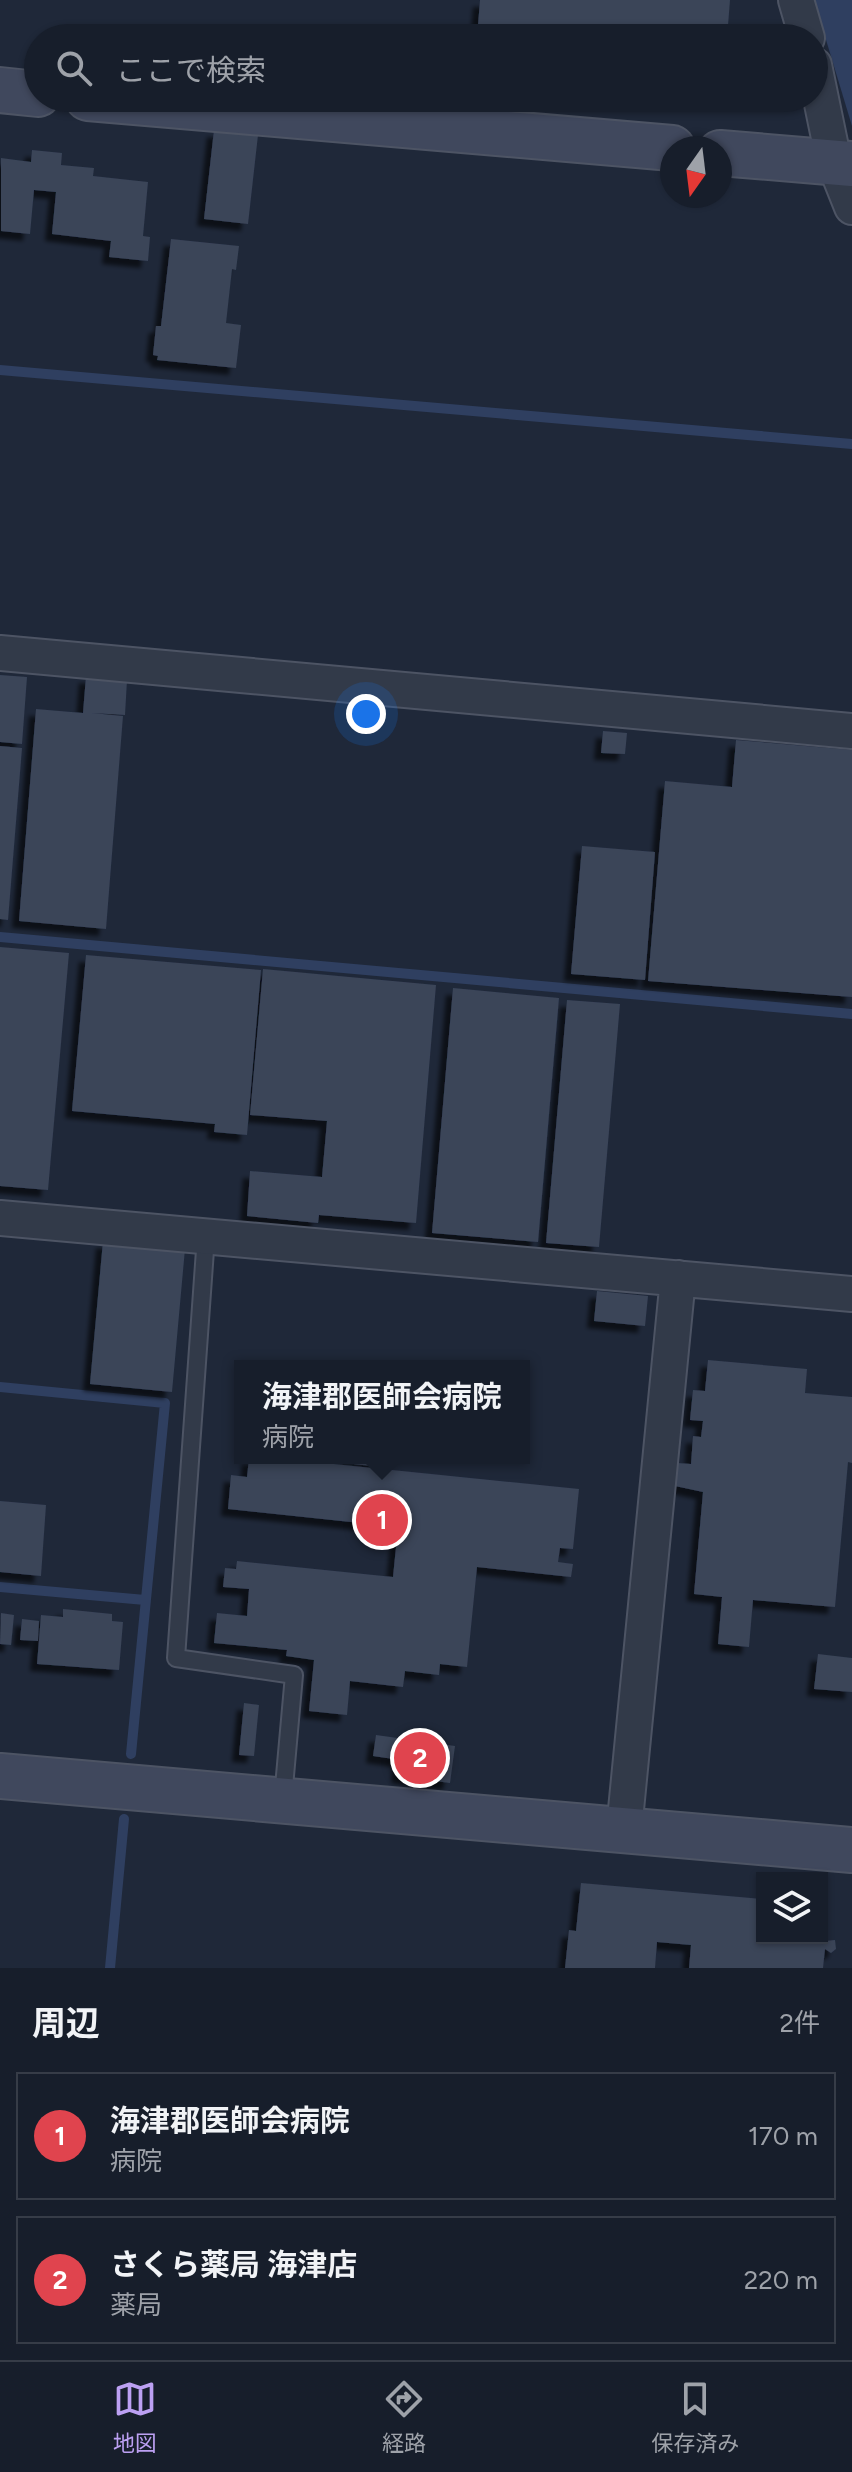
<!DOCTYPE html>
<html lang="ja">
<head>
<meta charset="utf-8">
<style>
	:root { --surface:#171e2b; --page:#242b37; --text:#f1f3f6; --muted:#9ea2a9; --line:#363c47; --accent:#bca0f2 }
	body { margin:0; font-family:Figtree,"Noto Sans JP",sans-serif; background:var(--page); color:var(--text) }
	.controls { position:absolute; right:24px; bottom:24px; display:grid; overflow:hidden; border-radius:0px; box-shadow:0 2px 6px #0004 }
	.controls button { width:72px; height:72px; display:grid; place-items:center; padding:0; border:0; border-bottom:2px solid var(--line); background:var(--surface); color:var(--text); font:40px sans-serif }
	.compass { position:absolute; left:660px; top:136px; width:72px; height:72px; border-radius:50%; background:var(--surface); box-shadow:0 2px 6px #0004; rotate:194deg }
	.you { position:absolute; left:366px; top:714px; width:28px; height:28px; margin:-20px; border:6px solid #fff; border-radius:50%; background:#1a73e8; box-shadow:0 0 0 12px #1a73e833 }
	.badge { display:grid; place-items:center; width:52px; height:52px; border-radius:50%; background:var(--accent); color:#fff; font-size:26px; font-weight:700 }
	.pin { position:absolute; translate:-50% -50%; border:4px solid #fff; box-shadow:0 2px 8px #0006 }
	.popup { position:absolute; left:234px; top:1360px; width:296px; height:104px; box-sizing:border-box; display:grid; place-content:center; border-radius:0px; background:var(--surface); filter:drop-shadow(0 2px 6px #0005); font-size:26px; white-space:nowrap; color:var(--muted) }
	.popup b { font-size:30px; color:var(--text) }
	.popup::after { content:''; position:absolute; left:50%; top:100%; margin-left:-16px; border:16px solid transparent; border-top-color:var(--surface) }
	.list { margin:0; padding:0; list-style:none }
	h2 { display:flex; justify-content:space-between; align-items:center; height:104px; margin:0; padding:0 32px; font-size:34px }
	h2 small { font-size:26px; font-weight:400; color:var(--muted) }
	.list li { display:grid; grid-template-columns:52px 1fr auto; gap:24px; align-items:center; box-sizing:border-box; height:128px; margin:0 16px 16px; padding:0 16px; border:2px solid var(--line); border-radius:0px }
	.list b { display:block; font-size:30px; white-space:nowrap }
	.list p { margin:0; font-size:26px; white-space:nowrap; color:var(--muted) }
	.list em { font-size:26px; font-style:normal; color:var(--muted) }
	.icon { flex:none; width:44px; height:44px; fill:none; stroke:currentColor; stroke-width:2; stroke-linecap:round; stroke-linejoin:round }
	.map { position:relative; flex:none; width:852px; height:1968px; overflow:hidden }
	.search { position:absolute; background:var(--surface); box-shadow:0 2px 6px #0004; left:24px; right:24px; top:24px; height:88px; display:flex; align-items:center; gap:20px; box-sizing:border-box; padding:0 28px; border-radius:44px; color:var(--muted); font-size:30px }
	.sheet { height:392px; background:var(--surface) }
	nav { display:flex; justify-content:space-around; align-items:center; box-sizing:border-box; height:112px; border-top:2px solid var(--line); background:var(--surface); font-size:22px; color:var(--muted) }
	nav a { display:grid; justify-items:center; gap:4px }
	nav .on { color:var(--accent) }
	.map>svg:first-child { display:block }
</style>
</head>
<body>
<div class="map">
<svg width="852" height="1968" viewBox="0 0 852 1968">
	<defs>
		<filter id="shadow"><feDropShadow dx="-7" dy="7" stdDeviation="2" flood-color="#0009"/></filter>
	</defs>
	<rect width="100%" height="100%" fill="#1f2839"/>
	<path fill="#2f3f60" d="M814,0H852V126Z"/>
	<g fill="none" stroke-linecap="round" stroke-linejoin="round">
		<path stroke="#2f3f60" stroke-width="10" d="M0,370L852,444
			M0,937L852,1014
			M0,1387L165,1403L131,1754
			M0,1587L145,1600
			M110,1968L124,1819"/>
	</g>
	<path fill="#3a4459" filter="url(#shadow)" d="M480,0H730L727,38H477Z
		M214,130L258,135L248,224L204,219Z
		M32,150L62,153L61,165L94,168L93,176L148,182L143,236L150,237L148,261L109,257L111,241L52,234L56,192L34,190L30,234L1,231V158L31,162Z
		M171,239L239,246L236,270L232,269L226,323L241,325L236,368L157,360L158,356L153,355L156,326H161Z
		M0,675L27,677L22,744L0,742Z
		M86,676L127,680L125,715L92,713L123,716L106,929L19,921L36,709L83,713Z
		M603,731L627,733L625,754L601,753Z
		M736,740L852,750V997L648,981L665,781L732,787Z
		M0,746L22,748L8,920L0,919Z
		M582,846L655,852L645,980L571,974Z
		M0,947L69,953L48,1190L0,1186Z
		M86,955L261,970L247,1135L214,1132L215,1124L72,1111Z
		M263,969L436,985L416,1223L319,1215L318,1223L247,1216L250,1171L322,1177L327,1121L250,1115Z
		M453,988L559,998L538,1242L432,1233Z
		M567,1000L620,1004L599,1247L546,1243Z
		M103,1241L185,1249L172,1392L90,1384Z
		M597,1291L648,1296L645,1326L594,1321Z
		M708,1360L807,1369L805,1393L852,1397V1463L848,1462L835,1607L753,1600L749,1647L718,1644L722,1597L694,1594L703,1492L675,1486L677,1463L691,1464L693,1436L701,1437L703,1421L690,1420L693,1390L705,1391Z
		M249,1458H275L579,1489L573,1549L560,1548L558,1562L573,1564L571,1577L477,1567L467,1667L440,1664L439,1675L405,1671L403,1687L350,1681L347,1715L309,1711L314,1660L286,1656L287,1650L214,1643L217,1613L247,1616L249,1589L223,1587L225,1568L236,1569L237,1561L393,1577L398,1527L228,1509L231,1475L247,1477Z
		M345,1458H391L390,1468L344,1463Z
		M0,1501L46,1505L41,1576L0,1572Z
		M63,1609L112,1614V1621L123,1622L119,1670L37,1664L41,1615L63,1617Z
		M1,1613L14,1615L11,1645L0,1644Z
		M22,1619L39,1621L38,1641L20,1640Z
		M818,1654L852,1658V1692L814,1689Z
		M244,1703L259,1705L254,1756L239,1755Z
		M376,1735L455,1746L450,1783L398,1776L400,1760L373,1756Z
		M581,1883L762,1899V1938H822V1905L828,1906L825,1941L835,1940L836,1949L831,1953L825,1949L823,1968H689L691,1945L657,1942L655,1968H565L569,1930L576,1931Z"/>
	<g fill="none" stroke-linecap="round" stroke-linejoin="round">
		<g stroke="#4d5464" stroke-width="20">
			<path id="lane" d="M206,1236L176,1658L294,1675L283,1798"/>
		</g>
		<g stroke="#4d5464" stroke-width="38">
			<path id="street" d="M796,0L807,38
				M814,65L834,162L852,207
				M0,653L852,731
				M0,1218L852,1294
				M624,1830L678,1278"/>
		</g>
		<g stroke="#4d5464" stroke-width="48">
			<path id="secondary" d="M0,90L38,94
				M88,98L672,148
				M720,153L852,164
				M0,1776L852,1850"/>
		</g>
		<use href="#lane" stroke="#323a49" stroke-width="16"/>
		<use href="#street" stroke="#323a49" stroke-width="34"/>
		<use href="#secondary" stroke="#40485d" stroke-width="44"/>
	</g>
</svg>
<div class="controls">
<button><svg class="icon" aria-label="layers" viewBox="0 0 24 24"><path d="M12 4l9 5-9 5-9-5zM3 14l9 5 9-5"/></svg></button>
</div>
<svg class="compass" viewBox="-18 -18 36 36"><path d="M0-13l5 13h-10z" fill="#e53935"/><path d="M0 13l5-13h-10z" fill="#9ea2a9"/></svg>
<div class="you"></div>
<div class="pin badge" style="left:382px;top:1520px;background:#e0444e">1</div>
<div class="popup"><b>海津郡医師会病院</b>病院</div>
<div class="pin badge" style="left:420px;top:1758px;background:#e0444e">2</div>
<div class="search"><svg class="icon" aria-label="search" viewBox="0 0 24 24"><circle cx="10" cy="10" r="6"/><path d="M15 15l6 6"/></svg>ここで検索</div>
</div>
<section class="sheet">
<h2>周辺<small>2件</small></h2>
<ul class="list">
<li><span class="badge" style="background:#e0444e">1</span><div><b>海津郡医師会病院</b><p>病院</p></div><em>170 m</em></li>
<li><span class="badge" style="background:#e0444e">2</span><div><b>さくら薬局 海津店</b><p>薬局</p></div><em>220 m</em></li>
</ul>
</section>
<nav>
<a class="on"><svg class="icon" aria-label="map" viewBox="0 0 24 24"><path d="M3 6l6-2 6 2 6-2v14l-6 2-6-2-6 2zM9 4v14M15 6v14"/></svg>地図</a>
<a><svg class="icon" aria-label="directions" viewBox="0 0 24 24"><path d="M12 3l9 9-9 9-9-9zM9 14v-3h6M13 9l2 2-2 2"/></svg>経路</a>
<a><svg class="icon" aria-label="saved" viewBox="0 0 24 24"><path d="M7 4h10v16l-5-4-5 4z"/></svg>保存済み</a>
</nav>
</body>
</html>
